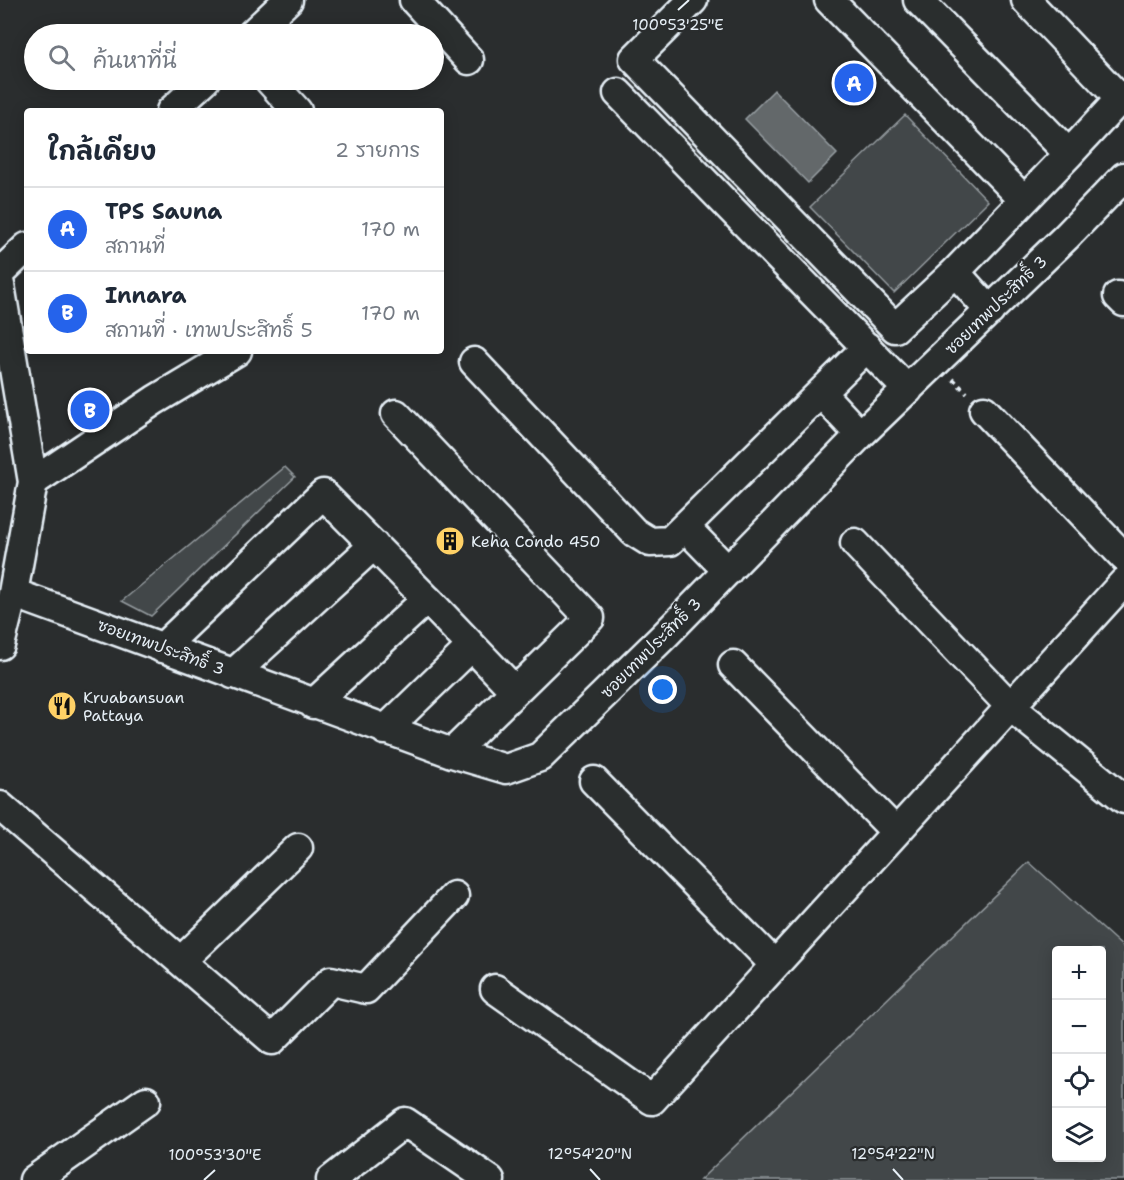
<!DOCTYPE html>
<html lang="th">
<head>
<meta charset="utf-8">
<style>
	:root { --surface:#fff; --page:#f2f2f3; --text:#1f2937; --muted:#747a83; --line:#e0e1e3; --accent:#2563eb }
	body { margin:0; font-family:"Shantell Sans","Playpen Sans Thai",sans-serif; background:var(--page); color:var(--text) }
	.controls { position:absolute; right:18px; bottom:18px; display:grid; overflow:hidden; border-radius:6px; box-shadow:0 3px 15px #0003 }
	.controls button { width:54px; height:54px; display:grid; place-items:center; padding:0; border:0; border-bottom:2px solid var(--line); background:var(--surface); color:var(--text); font:30px sans-serif }
	.you { position:absolute; left:663px; top:690px; width:21px; height:21px; margin:-15px; border:4px solid #fff; border-radius:50%; background:#1a73e8; box-shadow:0 0 0 9px #1a73e833 }
	.badge { display:grid; place-items:center; width:39px; height:39px; border-radius:50%; background:var(--accent); color:#fff; font-size:20px; font-weight:700 }
	.pin { position:absolute; translate:-50% -50%; border:3px solid #fff; box-shadow:0 2px 6px #0006 }
	.list { margin:0; padding:0; list-style:none }
	h2 { display:flex; justify-content:space-between; align-items:center; height:78px; margin:0; padding:0 24px; font-size:26px }
	h2 small { font-size:20px; font-weight:400; color:var(--muted) }
	.list li { display:grid; grid-template-columns:39px 1fr auto; gap:18px; align-items:center; box-sizing:border-box; height:84px; padding:0 24px; border-top:2px solid var(--line) }
	.list b { display:block; font-size:22px; white-space:nowrap }
	.list p { margin:0; font-size:20px; white-space:nowrap; color:var(--muted) }
	.list em { font-size:20px; font-style:normal; color:var(--muted) }
	.icon { flex:none; width:33px; height:33px; fill:none; stroke:currentColor; stroke-width:2; stroke-linecap:round; stroke-linejoin:round }
	.map { position:relative; flex:none; width:1124px; height:1180px; overflow:hidden }
	.search { position:absolute; background:var(--surface); box-shadow:0 3px 15px #0003; left:24px; top:24px; width:420px; height:66px; display:flex; align-items:center; gap:15px; box-sizing:border-box; padding:0 21px; border-radius:33px; color:var(--muted); font-size:22px }
	.panel { position:absolute; background:var(--surface); box-shadow:0 3px 15px #0003; left:24px; top:108px; width:420px; height:246px; border-radius:6px }
	.map>svg:first-child { display:block }
</style>
</head>
<body>
<div class="map">
<svg width="1124" height="1180" viewBox="0 0 1124 1180">
	<rect width="100%" height="100%" fill="#2a2d2e"/>
	<filter id="ink" filterUnits="userSpaceOnUse"><feTurbulence type="fractalNoise" baseFrequency=".0167" numOctaves="2"/><feDisplacementMap in="SourceGraphic" scale="12" xChannelSelector="R" yChannelSelector="G"/><feConvolveMatrix kernelMatrix="1 2 1 2 8 2 1 2 1" color-interpolation-filters="sRGB"/></filter>
	<g filter="url(#ink)">
		<path fill="#424648" stroke="#959ca0" stroke-width="1.5" fill-rule="evenodd" d="M905,115L988,201L894,293L810,207Z
			M285,467L295,477L151,616L122,601Z
			M1029,862L1124,948V1180H700ZM1102,950V1158H1056V950Z"/>
		<path fill="#63686b" stroke="#989fa3" stroke-width="1.5" d="M774,90L837,154L808,183L745,119Z"/>
		<g fill="none" stroke-linecap="round" stroke-linejoin="round">
			<g stroke="#e8f1f8" stroke-width="33">
				<path id="minor" d="M414,0L469,60
					M693,0L634,59L895,328L955,272L1069,154L918,0
					M829,0L1024,200
					M1026,0L1124,103
					M252,34L288,0
					M269,80L297,111
					M618,93L908,390
					M171,111L205,80
					M1069,154L1120,99
					M955,272L990,311
					M0,273L27,247
					M0,285L33,482L13,593L0,645
					M1118,296L1124,302
					M474,362L634,532L650,542L670,541L867,347
					M821,393L860,435
					M984,410L1124,557
					M396,414L590,618L452,753
					M33,482L155,400L237,351
					M685,527L728,571
					M855,543L1011,707L1124,799
					M13,593L452,753L506,769L540,757L665,635L860,435L1066,237L1124,177
					M427,599L515,691
					M162,648L323,494L427,599L313,704
					M733,665L896,832
					M233,674L374,545
					M385,730L472,646
					M594,781L775,965
					M0,806L272,1040L331,981L366,989L454,896
					M181,961L298,848
					M495,989L652,1100L1124,582
					M34,1180L146,1101
					M331,1180L405,1122L490,1180"/>
			</g>
			<path stroke="#e8f1f8" stroke-width="4" stroke-dasharray="4.5 4.5" stroke-linecap="butt" d="M953,379L967,393"/>
			<use href="#minor" stroke="#2a2d2e" stroke-width="28"/>
		</g>
	</g>
	<path fill="none" stroke="#e8f1f8" stroke-width="2" d="M678,10L689,0M590,1169L600,1180M893,1169L903,1180M204,1180L215,1170"/>
	<defs>
		<g id="building-disc" transform="scale(1.5)"><circle r="9.5" fill="#ffd166" stroke="#2a2d2e"/><path d="M-4-6H4V6H1V3H-1V6H-4ZM-2.5-4.3h1.7v1.8h-1.7ZM.8-4.3h1.7v1.8H.8ZM-2.5-1h1.7V.8h-1.7ZM.8-1h1.7V.8H.8Z" fill="#111"/></g>
		<g id="restaurant-disc" transform="scale(1.5)"><circle r="9.5" fill="#ffd166" stroke="#2a2d2e"/><path d="M-5-6h1v4h1v-4h1v4h1v-4h1v5L-1.5 .5V6h-2V.5L-5-1ZM5-6V6H3V1.5H1.5Q1.5-4 5-6Z" fill="#111"/></g>
	</defs>
	<g fill-rule="evenodd">
		<use href="#building-disc" x="450" y="541"/>
		<use href="#restaurant-disc" x="62" y="706"/>
	</g>
	<g text-anchor="middle" dominant-baseline="central" stroke-width="4.5" stroke-linejoin="round" paint-order="stroke">
		<g font-size="16" fill="#e8f1f8" stroke="#2a2d2e">
			<text transform="translate(996 305) rotate(-44)">ซอยเทพประสิทธิ์ 3</text>
			<text transform="translate(161 647) rotate(20)">ซอยเทพประสิทธิ์ 3</text>
			<text transform="translate(651 648) rotate(-45)">ซอยเทพประสิทธิ์ 3</text>
		</g>
		<g font-size="16" fill="#e8f1f8" stroke="#2a2d2e" text-anchor="start">
			<text x="471" y="541">Keha Condo 450</text>
			<text x="83" y="697">Kruabansuan<tspan x="83" dy="18">Pattaya</tspan></text>
		</g>
	</g>
	<g font-size="15" text-anchor="middle" fill="#e8f1f8" stroke="#2a2d2e" stroke-width="4.5" stroke-linejoin="round" paint-order="stroke">
		<text x="678" y="30">100°53'25"E</text>
		<text x="590" y="1159">12°54'20"N</text>
		<text x="893" y="1159">12°54'22"N</text>
		<text x="215" y="1160">100°53'30"E</text>
	</g>
</svg>
<div class="controls">
<button>+</button>
<button>−</button>
<button><svg class="icon" aria-label="locate" viewBox="0 0 24 24"><circle cx="12" cy="12" r="6"/><path d="M12 2v4M12 18v4M2 12h4M18 12h4"/></svg></button>
<button><svg class="icon" aria-label="layers" viewBox="0 0 24 24"><path d="M12 4l9 5-9 5-9-5zM3 14l9 5 9-5"/></svg></button>
</div>
<div class="you"></div>
<div class="pin badge" style="left:854px;top:83px">A</div>
<div class="pin badge" style="left:90px;top:410px">B</div>
<div class="search"><svg class="icon" aria-label="search" viewBox="0 0 24 24"><circle cx="10" cy="10" r="6"/><path d="M15 15l6 6"/></svg>ค้นหาที่นี่</div>
<section class="panel">
<h2>ใกล้เคียง<small>2 รายการ</small></h2>
<ul class="list">
<li><span class="badge">A</span><div><b>TPS Sauna</b><p>สถานที่</p></div><em>170 m</em></li>
<li><span class="badge">B</span><div><b>Innara</b><p>สถานที่ · เทพประสิทธิ์ 5</p></div><em>170 m</em></li>
</ul>
</section>
</div>
</body>
</html>
